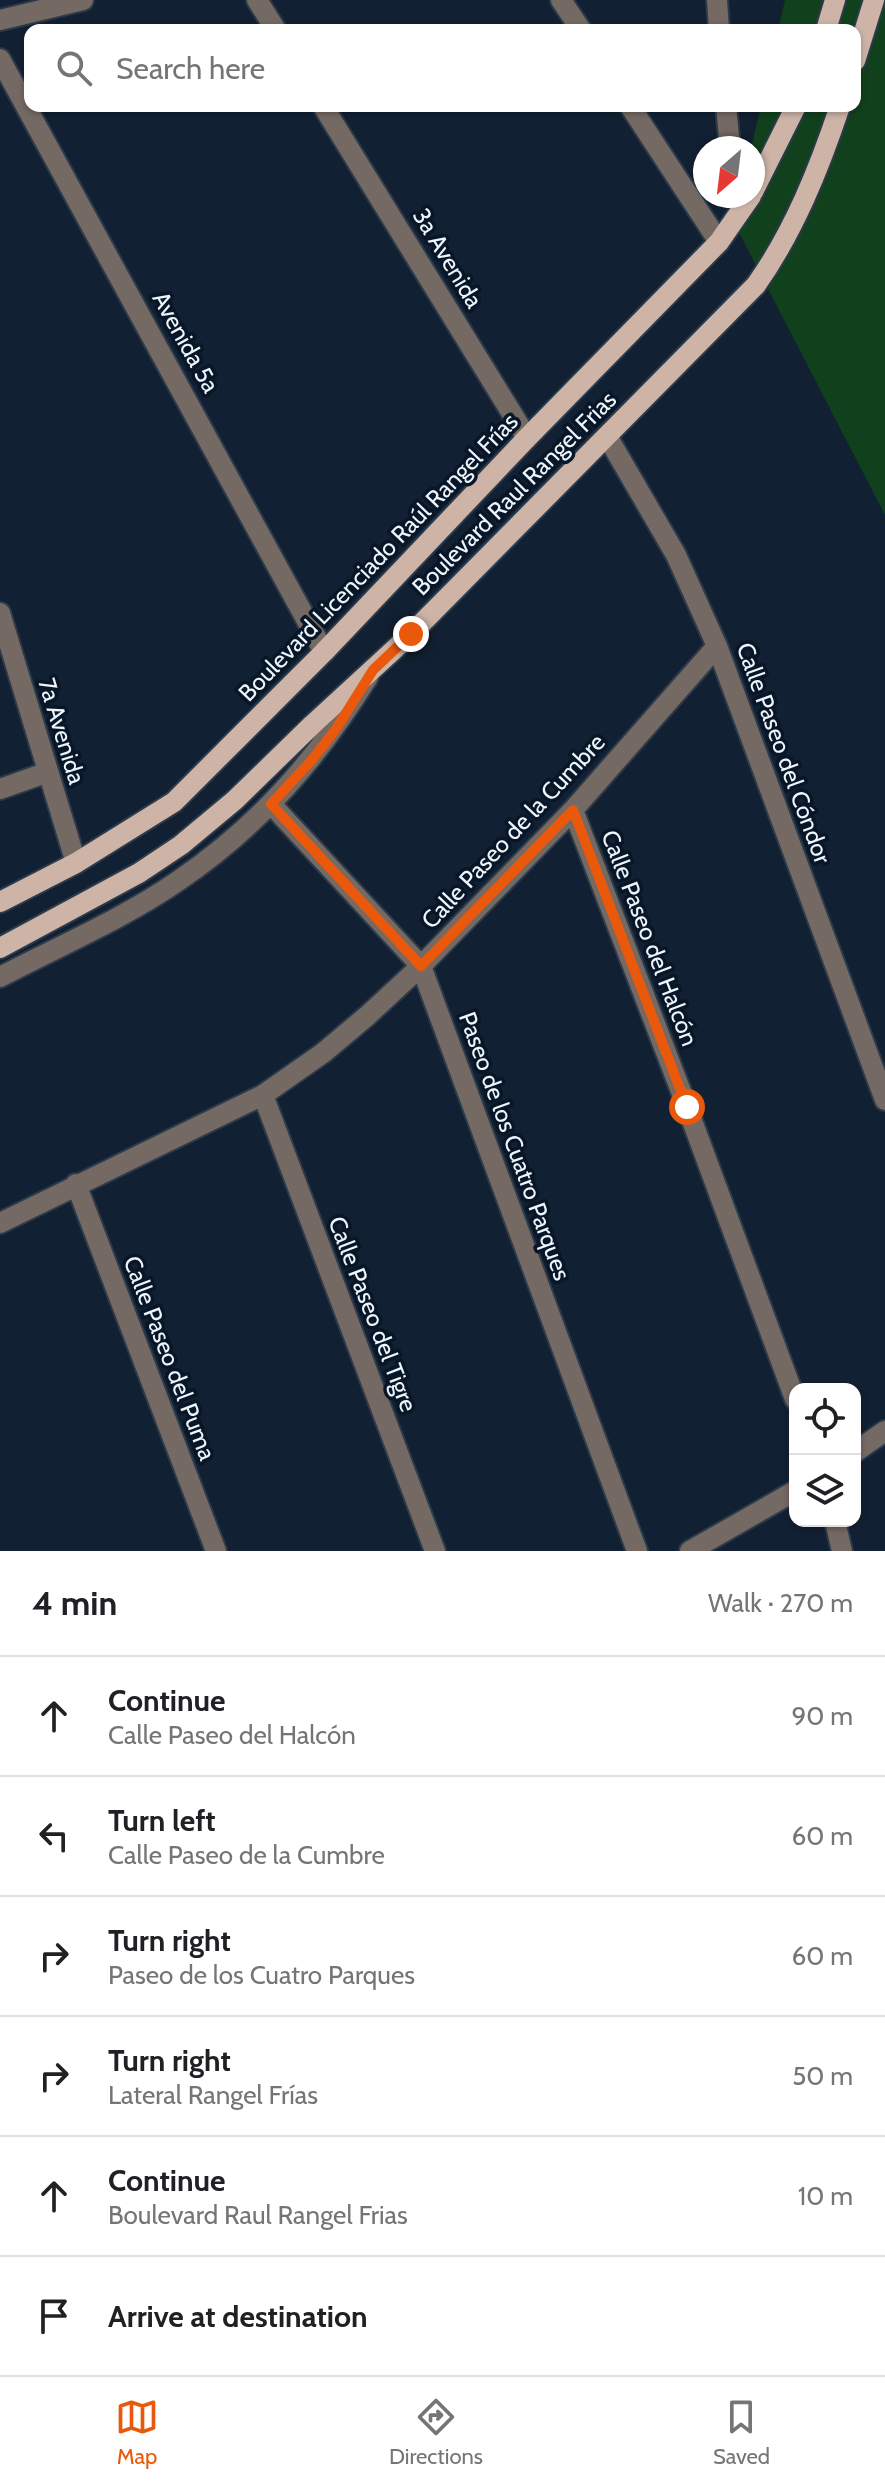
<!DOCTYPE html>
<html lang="en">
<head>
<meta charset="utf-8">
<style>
	:root { --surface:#fff; --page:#f6f6f6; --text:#202124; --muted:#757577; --line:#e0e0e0; --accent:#ea580c }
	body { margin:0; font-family:Cabin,sans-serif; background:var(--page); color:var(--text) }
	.controls { position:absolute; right:24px; bottom:24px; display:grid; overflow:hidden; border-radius:16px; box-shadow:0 2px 6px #0004 }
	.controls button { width:72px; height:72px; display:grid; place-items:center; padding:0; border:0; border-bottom:2px solid var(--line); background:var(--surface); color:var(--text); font:40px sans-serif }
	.compass { position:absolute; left:693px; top:136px; width:72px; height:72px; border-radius:50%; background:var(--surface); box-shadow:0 2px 6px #0004; rotate:208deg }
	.stop { position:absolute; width:24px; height:24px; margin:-18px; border:6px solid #ea580c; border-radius:50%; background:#fff }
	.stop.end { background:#ea580c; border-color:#fff; box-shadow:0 2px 8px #0008 }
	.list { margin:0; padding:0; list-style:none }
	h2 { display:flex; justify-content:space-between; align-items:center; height:104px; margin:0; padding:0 32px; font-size:34px }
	h2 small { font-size:26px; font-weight:400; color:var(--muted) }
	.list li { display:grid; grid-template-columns:52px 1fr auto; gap:24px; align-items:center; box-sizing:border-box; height:120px; padding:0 32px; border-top:2px solid var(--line) }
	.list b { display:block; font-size:30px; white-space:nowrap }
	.list p { margin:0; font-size:26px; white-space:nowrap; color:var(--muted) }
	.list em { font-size:26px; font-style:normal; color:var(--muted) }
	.icon { flex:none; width:44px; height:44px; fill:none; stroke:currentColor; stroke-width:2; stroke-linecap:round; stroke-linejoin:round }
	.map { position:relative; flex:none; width:885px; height:1551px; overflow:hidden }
	.search { position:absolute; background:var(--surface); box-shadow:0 2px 6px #0004; left:24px; right:24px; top:24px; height:88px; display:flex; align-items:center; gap:20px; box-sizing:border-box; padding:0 28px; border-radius:16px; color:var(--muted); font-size:30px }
	.sheet { height:824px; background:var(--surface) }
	nav { display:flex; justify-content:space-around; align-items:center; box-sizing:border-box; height:112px; border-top:2px solid var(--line); background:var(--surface); font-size:22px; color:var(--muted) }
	nav a { display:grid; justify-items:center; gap:4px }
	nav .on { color:var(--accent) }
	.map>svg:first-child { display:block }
</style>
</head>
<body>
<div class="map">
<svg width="885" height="1551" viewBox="0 0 885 1551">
	<rect width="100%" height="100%" fill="#112032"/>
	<path fill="#11411c" d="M785,0H885V515L734,223L753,196L751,148L761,106H855V30H778Z"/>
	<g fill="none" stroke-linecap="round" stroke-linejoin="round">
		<g stroke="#2c3a4a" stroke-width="24">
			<path id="minor" d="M257,0L276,30
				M561,0L581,30
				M717,0L719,30
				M0,20L83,0
				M0,59L324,652
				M323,106L527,438
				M630,106L719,242
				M726,106L730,148
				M607,436L676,555L717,646L885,1100
				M0,613L76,863
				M0,789L48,772
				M271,804L421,966L637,1551
				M573,810L687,1107L795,1399
				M0,977C59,946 123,919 178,881C259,826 317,759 368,677
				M263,1095L435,1551
				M76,1184L216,1551
				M0,1223L263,1095L323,1053L367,1016L421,966L573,810L717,646
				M855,1452L885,1431
				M835,1521L842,1551
				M690,1551L795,1491"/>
		</g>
		<g stroke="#2c3a4a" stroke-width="24">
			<path id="major" d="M826,30L835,0
				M855,61L874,0
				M753,192L796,106
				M0,902L76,863L174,802L324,652L527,438L719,242L751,196
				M0,948L139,873L181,845L235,800L313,724L411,634L756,285C794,231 819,169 840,106"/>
		</g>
		<use href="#minor" stroke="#756963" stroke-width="20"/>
		<use href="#major" stroke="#cdb4a7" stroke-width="20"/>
	</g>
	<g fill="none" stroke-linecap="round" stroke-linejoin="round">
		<path stroke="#ea580c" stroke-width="10" d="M411,634L373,670L336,729L311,761L271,804L421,966L573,810L687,1107"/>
	</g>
	<g text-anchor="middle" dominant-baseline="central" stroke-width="7" stroke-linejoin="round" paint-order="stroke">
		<g font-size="24" fill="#eff5fd" stroke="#081728">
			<text transform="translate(448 258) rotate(59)">3a Avenida</text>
			<text transform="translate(186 342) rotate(61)">Avenida 5a</text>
			<text transform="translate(514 493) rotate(-45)">Boulevard Raul Rangel Frias</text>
			<text transform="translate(378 557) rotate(-46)">Boulevard Licenciado Raúl Rangel Frías</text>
			<text transform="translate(62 731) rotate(73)">7a Avenida</text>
			<text transform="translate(784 753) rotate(70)">Calle Paseo del Cóndor</text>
			<text transform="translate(513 831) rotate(-47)">Calle Paseo de la Cumbre</text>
			<text transform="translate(650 938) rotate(69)">Calle Paseo del Halcón</text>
			<text transform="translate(515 1146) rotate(70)">Paseo de los Cuatro Parques</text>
			<text transform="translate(373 1314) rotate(69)">Calle Paseo del Tigre</text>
			<text transform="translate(170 1358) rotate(69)">Calle Paseo del Puma</text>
		</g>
	</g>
</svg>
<div class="controls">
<button><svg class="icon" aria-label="locate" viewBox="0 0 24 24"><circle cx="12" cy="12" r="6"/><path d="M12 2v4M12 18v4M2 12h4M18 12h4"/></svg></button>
<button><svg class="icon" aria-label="layers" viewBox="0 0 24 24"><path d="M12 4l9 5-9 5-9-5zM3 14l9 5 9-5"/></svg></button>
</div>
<svg class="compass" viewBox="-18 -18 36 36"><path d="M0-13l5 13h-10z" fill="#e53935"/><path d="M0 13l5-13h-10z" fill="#757577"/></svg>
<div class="stop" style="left:687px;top:1107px"></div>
<div class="stop end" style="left:411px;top:634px"></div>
<div class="search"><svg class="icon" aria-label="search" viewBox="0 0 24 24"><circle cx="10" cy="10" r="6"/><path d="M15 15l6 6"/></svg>Search here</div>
</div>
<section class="sheet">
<h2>4 min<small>Walk · 270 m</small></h2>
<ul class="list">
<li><svg class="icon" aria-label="ahead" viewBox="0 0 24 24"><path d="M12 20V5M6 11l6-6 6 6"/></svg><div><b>Continue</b><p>Calle Paseo del Halcón</p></div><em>90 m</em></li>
<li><svg class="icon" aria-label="left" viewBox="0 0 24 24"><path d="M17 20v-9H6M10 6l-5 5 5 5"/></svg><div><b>Turn left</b><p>Calle Paseo de la Cumbre</p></div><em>60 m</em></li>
<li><svg class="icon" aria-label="right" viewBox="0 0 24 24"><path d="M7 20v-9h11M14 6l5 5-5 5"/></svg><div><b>Turn right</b><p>Paseo de los Cuatro Parques</p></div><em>60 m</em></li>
<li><svg class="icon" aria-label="right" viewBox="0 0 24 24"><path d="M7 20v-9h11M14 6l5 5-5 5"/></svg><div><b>Turn right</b><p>Lateral Rangel Frías</p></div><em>50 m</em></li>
<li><svg class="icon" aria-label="ahead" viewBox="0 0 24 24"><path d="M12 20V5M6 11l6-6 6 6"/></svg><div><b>Continue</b><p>Boulevard Raul Rangel Frias</p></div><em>10 m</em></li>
<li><svg class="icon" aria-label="arrive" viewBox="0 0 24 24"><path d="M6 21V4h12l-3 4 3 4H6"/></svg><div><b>Arrive at destination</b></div></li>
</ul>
</section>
<nav>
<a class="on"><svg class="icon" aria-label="map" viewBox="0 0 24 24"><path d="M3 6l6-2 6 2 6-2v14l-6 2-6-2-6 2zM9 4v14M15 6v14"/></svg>Map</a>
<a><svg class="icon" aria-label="directions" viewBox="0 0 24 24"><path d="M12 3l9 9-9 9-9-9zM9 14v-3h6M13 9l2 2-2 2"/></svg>Directions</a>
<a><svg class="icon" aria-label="saved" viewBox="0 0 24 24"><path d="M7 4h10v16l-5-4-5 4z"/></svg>Saved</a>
</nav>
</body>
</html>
